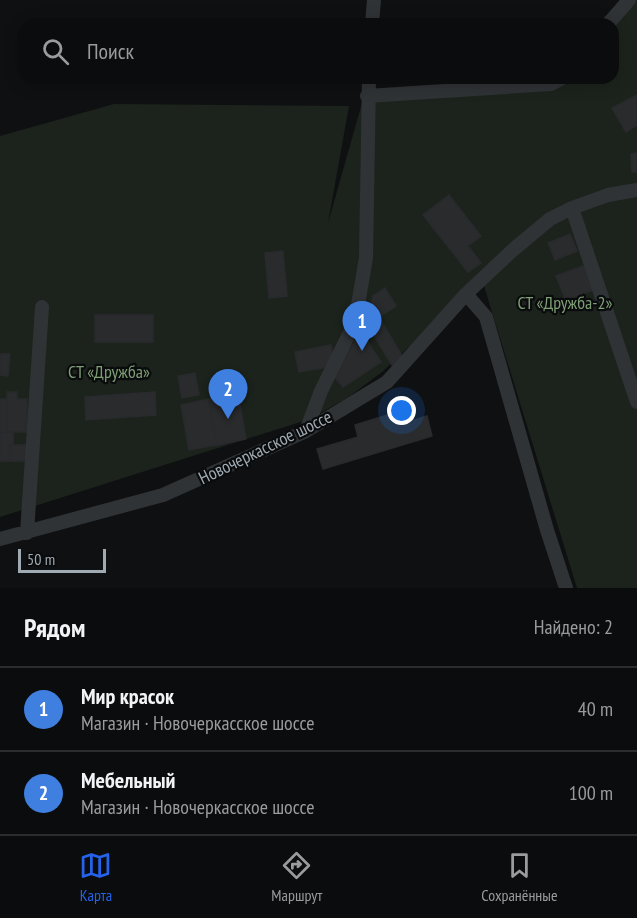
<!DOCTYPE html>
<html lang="ru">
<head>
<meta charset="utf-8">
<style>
	:root { --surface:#0b0c0d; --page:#141516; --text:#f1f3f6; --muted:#9a9b9d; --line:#2b2c2e; --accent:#2563eb }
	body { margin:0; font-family:"PT Sans Narrow",sans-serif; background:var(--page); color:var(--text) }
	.scale { position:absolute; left:18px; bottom:15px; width:88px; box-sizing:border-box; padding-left:6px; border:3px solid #a0aab2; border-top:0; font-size:16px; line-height:21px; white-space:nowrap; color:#a0aab2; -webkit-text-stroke:4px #0a0b0c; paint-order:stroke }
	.you { position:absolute; left:402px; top:411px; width:21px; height:21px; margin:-15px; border:4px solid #fff; border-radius:50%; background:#1a73e8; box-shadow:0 0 0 9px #1a73e833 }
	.badge { display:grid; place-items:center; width:39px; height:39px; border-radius:50%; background:var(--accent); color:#fff; font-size:20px; font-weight:700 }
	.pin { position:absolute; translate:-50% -50px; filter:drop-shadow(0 2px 3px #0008) }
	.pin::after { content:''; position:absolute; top:32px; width:21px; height:18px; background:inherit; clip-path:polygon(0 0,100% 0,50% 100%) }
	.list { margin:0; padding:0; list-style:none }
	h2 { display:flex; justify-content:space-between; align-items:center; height:78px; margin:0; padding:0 24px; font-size:26px }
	h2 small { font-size:20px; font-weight:400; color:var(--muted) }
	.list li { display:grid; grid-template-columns:39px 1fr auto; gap:18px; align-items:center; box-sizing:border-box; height:84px; padding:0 24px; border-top:2px solid var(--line) }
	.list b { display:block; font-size:22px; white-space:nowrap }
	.list p { margin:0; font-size:20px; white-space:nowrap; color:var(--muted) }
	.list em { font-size:20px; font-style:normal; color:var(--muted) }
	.icon { flex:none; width:33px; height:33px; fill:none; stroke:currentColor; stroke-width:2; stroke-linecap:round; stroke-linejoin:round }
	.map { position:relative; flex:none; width:637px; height:588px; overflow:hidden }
	.search { position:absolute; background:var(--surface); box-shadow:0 3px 15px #0003; left:18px; right:18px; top:18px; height:66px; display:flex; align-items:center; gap:15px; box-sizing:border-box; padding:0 21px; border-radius:18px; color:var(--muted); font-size:22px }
	.sheet { height:246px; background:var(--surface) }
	nav { display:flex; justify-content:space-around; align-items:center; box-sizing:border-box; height:84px; border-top:2px solid var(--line); background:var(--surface); font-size:16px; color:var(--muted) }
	nav a { display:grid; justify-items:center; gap:3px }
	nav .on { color:var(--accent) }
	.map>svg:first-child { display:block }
</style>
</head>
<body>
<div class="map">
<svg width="637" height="588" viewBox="0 0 637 588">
	<rect width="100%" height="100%" fill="#0f1011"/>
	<path fill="#1c231c" d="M629,0H637V588H577L484,286L466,294L382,372L350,396L310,419L0,517V136L114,104L349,106L328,223L364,96L550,78H613V24H594Z"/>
	<path fill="#2a2b2d" stroke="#292a2d" stroke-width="1.5" d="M637,95V125L626,132L612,108Z
		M637,153V172H632L631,154Z
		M449,195L481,236L468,246L481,263L468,272L423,215Z
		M570,234L577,251L555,260L548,243Z
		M283,251L287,296L269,298L265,253Z
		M586,265L595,289L566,301L556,276Z
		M385,288L396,306L379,317L402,356L392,365L366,323L373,296Z
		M95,315H153V342H95Z
		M363,335L381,362L343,387L335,377L355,341Z
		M331,345L335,366L299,372L295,352Z
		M0,354H10L8,376L0,375Z
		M195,373L199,395L182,398L178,376Z
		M7,392H17V399H27V432H7Z
		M155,392L156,415L86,420L85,397Z
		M238,394L246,439L217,445L209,399Z
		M0,399H7V432H0Z
		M209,399L217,445L189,450L181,405Z
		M394,413L398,425L427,416L432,436L323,469L317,449L358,437L355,425Z
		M0,432H13V445H10L9,461H0Z
		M10,445H27V461H9Z"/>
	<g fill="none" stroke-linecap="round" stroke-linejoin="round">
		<path stroke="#303336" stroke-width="14" d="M372,24L374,0
			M608,24L629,0
			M367,96L551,84L562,78
			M572,208L637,402
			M466,294L486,317L547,530L566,588
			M306,431L321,391L355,322L366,258L369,78
			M27,533L42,307
			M0,539L163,495L306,431L387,382L466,294L514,249L550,219L572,208L608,195L637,190"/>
	</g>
	<g text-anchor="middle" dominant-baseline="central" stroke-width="4.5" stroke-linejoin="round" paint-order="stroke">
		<g font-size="18" fill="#7e9f75" stroke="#0a0b0c">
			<text x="565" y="302">СТ «Дружба-2»</text>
			<text x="109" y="371">СТ «Дружба»</text>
		</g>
		<g font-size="18" fill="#a0aab2" stroke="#0a0b0c">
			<text transform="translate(265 447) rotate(-26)">Новочеркасское шоссе</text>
		</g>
	</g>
</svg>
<div class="scale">50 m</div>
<div class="you"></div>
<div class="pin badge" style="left:362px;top:351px;background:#3f7fe0">1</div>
<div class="pin badge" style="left:228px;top:419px;background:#3f7fe0">2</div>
<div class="search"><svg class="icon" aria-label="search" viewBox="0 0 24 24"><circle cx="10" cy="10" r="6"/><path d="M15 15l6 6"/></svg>Поиск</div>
</div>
<section class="sheet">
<h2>Рядом<small>Найдено: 2</small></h2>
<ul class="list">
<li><span class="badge" style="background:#3f7fe0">1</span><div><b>Мир красок</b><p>Магазин · Новочеркасское шоссе</p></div><em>40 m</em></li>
<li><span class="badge" style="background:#3f7fe0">2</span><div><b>Мебельный</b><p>Магазин · Новочеркасское шоссе</p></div><em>100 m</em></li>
</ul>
</section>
<nav>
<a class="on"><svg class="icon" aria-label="map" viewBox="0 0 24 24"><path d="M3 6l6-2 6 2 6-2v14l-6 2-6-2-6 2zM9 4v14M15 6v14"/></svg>Карта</a>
<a><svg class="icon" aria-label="directions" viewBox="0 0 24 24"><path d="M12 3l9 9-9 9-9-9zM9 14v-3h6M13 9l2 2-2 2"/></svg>Маршрут</a>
<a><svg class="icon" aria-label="saved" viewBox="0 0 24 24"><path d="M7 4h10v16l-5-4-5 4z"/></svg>Сохранённые</a>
</nav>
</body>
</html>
